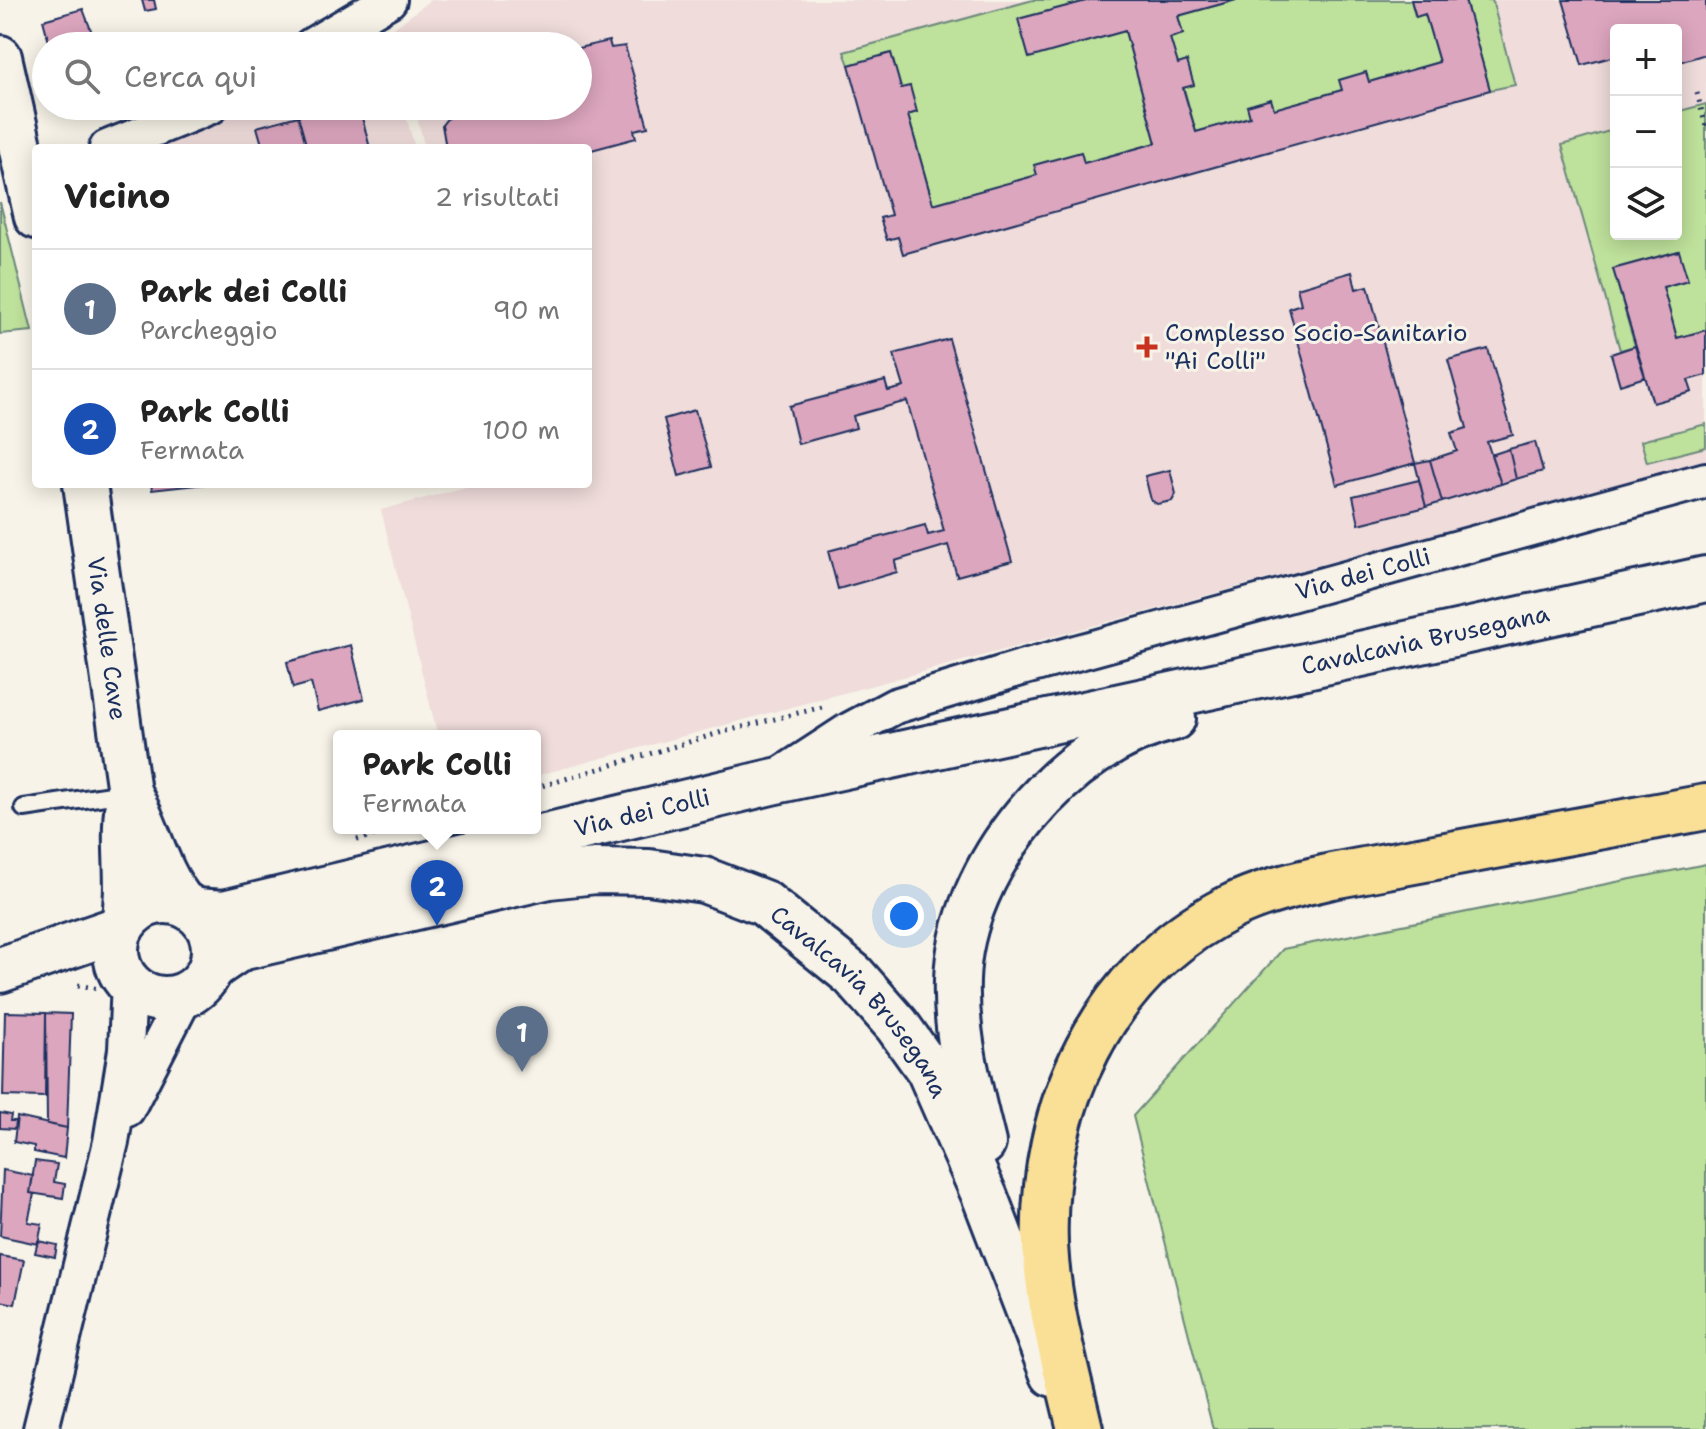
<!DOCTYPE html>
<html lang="it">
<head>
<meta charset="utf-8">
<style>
	:root { --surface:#fff; --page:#f6f6f6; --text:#222; --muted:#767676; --line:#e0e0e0; --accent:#c8321e }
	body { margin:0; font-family:"Shantell Sans",sans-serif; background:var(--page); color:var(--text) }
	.controls { position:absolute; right:24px; top:24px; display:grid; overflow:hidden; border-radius:8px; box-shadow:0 4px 20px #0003 }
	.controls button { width:72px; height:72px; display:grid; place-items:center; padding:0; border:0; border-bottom:2px solid var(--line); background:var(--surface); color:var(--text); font:40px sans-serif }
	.you { position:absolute; left:904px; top:916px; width:28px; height:28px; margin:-20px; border:6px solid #fff; border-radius:50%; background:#1a73e8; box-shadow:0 0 0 12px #1a73e833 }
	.badge { display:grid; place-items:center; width:52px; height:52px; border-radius:50%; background:var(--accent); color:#fff; font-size:26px; font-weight:700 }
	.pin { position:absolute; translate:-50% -66px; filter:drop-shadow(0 2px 4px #0008) }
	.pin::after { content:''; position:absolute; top:42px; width:28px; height:24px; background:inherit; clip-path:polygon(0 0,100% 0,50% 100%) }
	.popup { position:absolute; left:333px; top:730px; width:208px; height:104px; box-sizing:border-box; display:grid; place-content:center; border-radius:8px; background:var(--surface); filter:drop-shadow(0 2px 6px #0005); font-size:26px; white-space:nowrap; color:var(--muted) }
	.popup b { font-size:30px; color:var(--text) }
	.popup::after { content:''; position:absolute; left:50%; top:100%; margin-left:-16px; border:16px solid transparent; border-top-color:var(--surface) }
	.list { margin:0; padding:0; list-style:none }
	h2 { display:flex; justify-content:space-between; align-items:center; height:104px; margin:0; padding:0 32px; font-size:34px }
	h2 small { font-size:26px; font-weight:400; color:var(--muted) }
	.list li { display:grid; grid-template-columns:52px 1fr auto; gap:24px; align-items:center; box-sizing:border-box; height:120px; padding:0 32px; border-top:2px solid var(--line) }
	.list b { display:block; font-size:30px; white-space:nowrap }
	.list p { margin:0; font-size:26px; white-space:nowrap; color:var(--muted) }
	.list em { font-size:26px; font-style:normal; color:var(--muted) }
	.icon { flex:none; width:44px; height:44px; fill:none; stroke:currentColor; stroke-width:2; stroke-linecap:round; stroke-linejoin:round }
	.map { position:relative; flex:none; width:1706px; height:1429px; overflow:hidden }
	.search { position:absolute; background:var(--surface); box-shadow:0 4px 20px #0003; left:32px; top:32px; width:560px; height:88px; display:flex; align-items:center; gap:20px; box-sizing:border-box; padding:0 28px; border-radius:44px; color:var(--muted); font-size:30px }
	.panel { position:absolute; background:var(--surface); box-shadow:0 4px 20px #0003; left:32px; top:144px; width:560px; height:344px; border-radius:8px }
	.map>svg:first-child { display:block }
</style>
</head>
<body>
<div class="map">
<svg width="1706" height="1429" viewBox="0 0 1706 1429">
	<rect width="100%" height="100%" fill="#f7f3e8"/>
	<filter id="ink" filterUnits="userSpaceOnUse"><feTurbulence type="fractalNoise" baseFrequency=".0125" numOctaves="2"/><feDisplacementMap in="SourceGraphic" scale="16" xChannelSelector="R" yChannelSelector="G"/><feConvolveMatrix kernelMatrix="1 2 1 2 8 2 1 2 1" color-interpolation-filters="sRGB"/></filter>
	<g filter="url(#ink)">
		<path fill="#efdcdb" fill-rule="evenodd" d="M431,0H1706V461L535,776V736H438L381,510L477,484H588V148H425L414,106H578V46H399L394,28ZM1616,30H1676V234H1616Z
			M377,14L386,46H326Z
			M226,106H403L415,148H126Z"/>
		<path fill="#bee19b" stroke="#6c887c" stroke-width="2" d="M1033,0H1090L1019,19L1029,57L1125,31L1156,143L933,204L891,54L849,65L844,52Z
			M1236,0H1411L1415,16L1425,14L1439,62L1196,132L1170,38L1183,34L1178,16Z
			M1465,0H1492L1515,85L1490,90Z
			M1706,104V330L1677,338L1663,287L1687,280L1678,251L1613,269L1635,346L1620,350L1562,145L1616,129V234H1676V112Z
			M0,202L32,331L0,334Z
			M1706,424V447L1647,462L1641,441Z
			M1706,864V1429H1213L1133,1116L1283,949Z"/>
		<path fill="#dca6be" stroke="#1b2f5e" stroke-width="2" d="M142,0H154L156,9L145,11Z
			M1090,0H1236L1178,16L1183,34L1170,38L1178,64L1187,61L1194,85L1183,88L1196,132L1250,117L1247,106L1271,99L1274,109L1342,90L1339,80L1366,72L1369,82L1439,62L1425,14L1416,17L1411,0H1465L1490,90L903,254L898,237L887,240L880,218L891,215L849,65L891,53L901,88L910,86L917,112L908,115L933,204L1037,175L1034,165L1081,152L1084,163L1156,143L1125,31L1029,58L1018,19Z
			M1563,0H1706V54L1676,63V30H1616V56L1582,65Z
			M83,9L97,46H50L43,20Z
			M609,41L611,48L625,46L648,127L634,130L636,138L588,151V148H446L442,125L457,106H578V48Z
			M83,106H111L112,108L87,117Z
			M336,106H359L370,148H307L298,116Z
			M298,116L307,148H263L257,127Z
			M1679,251L1688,280L1663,287L1677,338L1706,330V375L1688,380L1692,392L1653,403L1613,269Z
			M1352,272L1356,289L1368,286L1415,463L1337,485L1289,308L1301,304L1297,288Z
			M949,339L1012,561L957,576L948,545L895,561L897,572L838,589L828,551L925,525L928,535L944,531L907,401L853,416L856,428L798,444L789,406L885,381L888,391L904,387L894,354Z
			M1635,346L1645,377L1620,385L1611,354Z
			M1488,349L1513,435L1487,442L1501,484L1442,502L1430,460L1457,451L1451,433L1467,428L1448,360Z
			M695,410L711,467L679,476L664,419Z
			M1535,442L1543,471L1516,479L1509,449Z
			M1509,449L1516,479L1501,484L1491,455Z
			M1430,460L1442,502L1426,507L1415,463Z
			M1170,470L1176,494L1172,501L1157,504L1151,500L1145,476Z
			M1419,480L1426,507L1359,524L1353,496Z
			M151,484H205L152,490Z
			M351,645L364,699L318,711L311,683L293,688L287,662Z
			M5,1012L46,1013L45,1097L3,1096Z
			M46,1013L71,1014L67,1128L47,1124Z
			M0,1113L11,1115L10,1121H16L15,1129L0,1128Z
			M17,1117L67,1128L64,1158L34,1152V1146L14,1142Z
			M35,1161L57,1164L54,1182L65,1184L63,1198L30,1193Z
			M3,1170L33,1176L30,1193L34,1194L28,1222L42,1224L38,1244L0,1236Z
			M38,1241L57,1245L55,1257L35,1253Z
			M0,1256L24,1260L15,1304L0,1301Z"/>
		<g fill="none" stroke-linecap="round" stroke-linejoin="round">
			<g stroke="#1b2f5e" stroke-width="22">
				<path id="service" d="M24,808L125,793"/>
			</g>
			<g stroke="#1b2f5e" stroke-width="40">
				<g id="minor">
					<path d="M311,46L389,0"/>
					<path d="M107,148L211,106"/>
					<path id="s1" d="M784,773L850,730L895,706L1021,668L1706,480"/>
					<path d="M127,1109L186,994"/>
					<path d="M41,1429L111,1142L126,1050L129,982"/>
				</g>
			</g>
			<g stroke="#1b2f5e" stroke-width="48">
				<g id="tertiary">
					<path d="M0,57L36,217"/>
					<path id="s2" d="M85,484L129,792C119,838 131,878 123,924"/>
					<path d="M129,792C150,830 157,871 184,904"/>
				</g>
			</g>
			<g stroke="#1b2f5e" stroke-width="50">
				<g id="secondary">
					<circle cx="165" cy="950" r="49"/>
					<path id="s3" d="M196,911L224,913L771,782L1706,579"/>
					<path id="s4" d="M212,967L240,948L549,876L596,871L649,872L704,880L764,903L853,975L897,1025L929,1070L985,1197L1053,1374"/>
					<path d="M0,970L121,928"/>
					<path d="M983,1143C970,1090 955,1036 957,980C960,868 1064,742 1173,718"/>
				</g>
			</g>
			<g stroke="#1b2f5e" stroke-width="50">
				<path id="trunk" d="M1080,1429C1066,1368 1048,1307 1045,1245C1040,1108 1102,972 1229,908C1261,892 1297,884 1332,876L1706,807"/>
			</g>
			<path stroke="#1b2f5e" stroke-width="5" stroke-dasharray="2 6" stroke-linecap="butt" d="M1697,93L1706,127
				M535,788L719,733L822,707
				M357,840L399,828
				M78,985L99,989"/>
			<use href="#service" stroke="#f7f3e8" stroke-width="16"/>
			<use href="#minor" stroke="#f7f3e8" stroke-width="34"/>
			<use href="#tertiary" stroke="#f7f3e8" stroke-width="42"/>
			<use href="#secondary" stroke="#f7f3e8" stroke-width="44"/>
			<use href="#trunk" stroke="#fadf96" stroke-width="44"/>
		</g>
	</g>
	<path fill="#c8321e" stroke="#f7f3e8" stroke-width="3" d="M1143 335h8v8h8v8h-8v8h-8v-8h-8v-8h8z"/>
	<g text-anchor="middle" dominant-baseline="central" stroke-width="6" stroke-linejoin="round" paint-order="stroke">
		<g font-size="24" fill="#1b2f5e" stroke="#f7f3e8" text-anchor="start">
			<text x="1165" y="333">Complesso Socio-Sanitario<tspan x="1165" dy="28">"Ai Colli"</tspan></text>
		</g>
		<g font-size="24" fill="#1b2f5e" stroke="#f7f3e8">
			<text stroke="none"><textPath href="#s1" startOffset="616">Via dei Colli</textPath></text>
			<text stroke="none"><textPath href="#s2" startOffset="156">Via delle Cave</textPath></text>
			<text stroke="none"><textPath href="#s3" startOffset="1260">Cavalcavia Brusegana</textPath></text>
			<text stroke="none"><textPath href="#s3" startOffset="458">Via dei Colli</textPath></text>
			<text stroke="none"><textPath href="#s4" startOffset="710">Cavalcavia Brusegana</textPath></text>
		</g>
	</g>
</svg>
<div class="controls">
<button>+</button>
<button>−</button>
<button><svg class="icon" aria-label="layers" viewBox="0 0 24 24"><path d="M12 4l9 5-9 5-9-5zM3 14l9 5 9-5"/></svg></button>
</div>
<div class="you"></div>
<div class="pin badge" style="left:522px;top:1072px;background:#5c6f8a">1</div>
<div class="pin badge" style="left:437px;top:926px;background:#1a4fb4">2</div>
<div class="popup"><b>Park Colli</b>Fermata</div>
<div class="search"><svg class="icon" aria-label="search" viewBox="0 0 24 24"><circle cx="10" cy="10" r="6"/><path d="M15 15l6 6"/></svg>Cerca qui</div>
<section class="panel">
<h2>Vicino<small>2 risultati</small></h2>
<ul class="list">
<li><span class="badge" style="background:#5c6f8a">1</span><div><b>Park dei Colli</b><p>Parcheggio</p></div><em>90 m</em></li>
<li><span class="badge" style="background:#1a4fb4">2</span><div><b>Park Colli</b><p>Fermata</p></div><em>100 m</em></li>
</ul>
</section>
</div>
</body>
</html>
